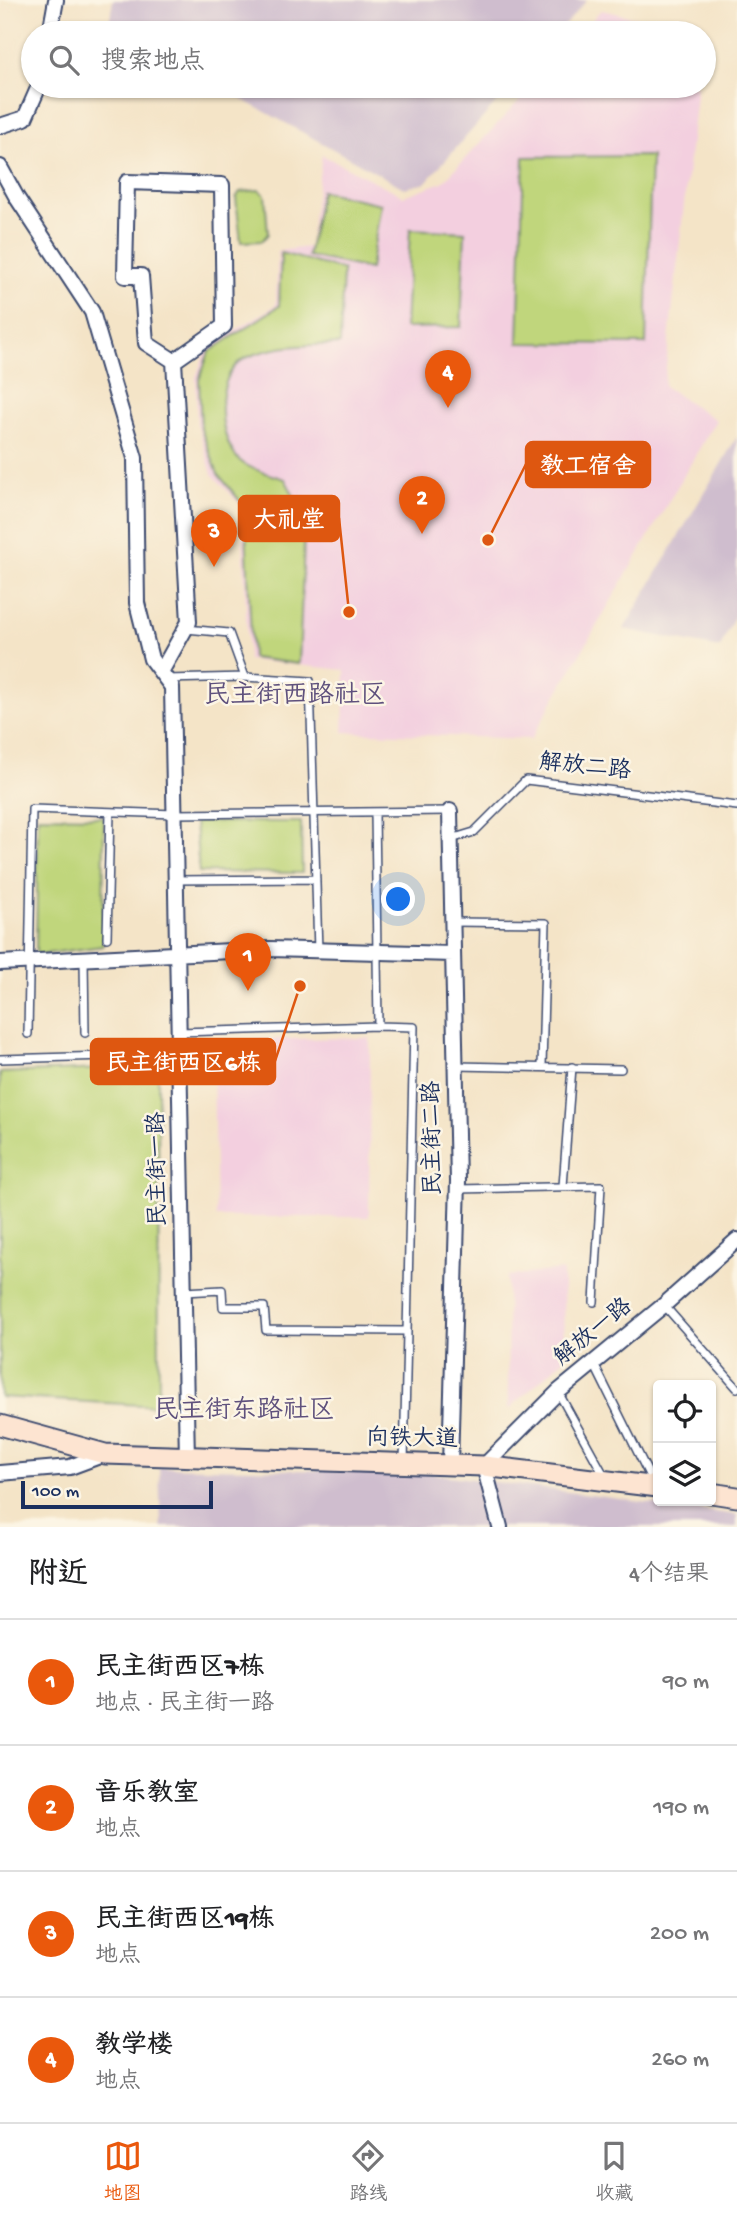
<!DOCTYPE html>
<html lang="zh">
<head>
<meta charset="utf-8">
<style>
	:root { --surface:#fff; --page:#f2f2f2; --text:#202124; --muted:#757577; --line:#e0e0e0; --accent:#ea580c }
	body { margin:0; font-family:"Gochi Hand","LXGW WenKai TC",sans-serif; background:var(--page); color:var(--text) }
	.controls { position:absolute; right:21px; bottom:21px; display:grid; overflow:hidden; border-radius:7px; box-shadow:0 2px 5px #0004 }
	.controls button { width:63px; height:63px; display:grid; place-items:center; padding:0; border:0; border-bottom:2px solid var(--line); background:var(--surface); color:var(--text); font:35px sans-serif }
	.scale { position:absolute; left:21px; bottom:18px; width:192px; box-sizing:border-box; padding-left:7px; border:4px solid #1b2f5e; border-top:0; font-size:19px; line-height:24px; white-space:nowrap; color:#1b2f5e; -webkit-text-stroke:5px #fcf5e5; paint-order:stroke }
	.you { position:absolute; left:399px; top:900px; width:24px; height:24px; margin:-18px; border:5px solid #fff; border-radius:50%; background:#1a73e8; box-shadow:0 0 0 10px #1a73e833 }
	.badge { display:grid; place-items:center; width:46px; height:46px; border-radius:50%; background:var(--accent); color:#fff; font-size:23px; font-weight:700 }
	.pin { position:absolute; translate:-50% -58px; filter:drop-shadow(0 2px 4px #0008) }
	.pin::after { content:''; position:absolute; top:37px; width:24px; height:21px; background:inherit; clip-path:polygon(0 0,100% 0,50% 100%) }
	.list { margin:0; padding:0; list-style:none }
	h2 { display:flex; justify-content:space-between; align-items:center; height:91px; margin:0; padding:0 28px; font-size:30px }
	h2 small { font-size:23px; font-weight:400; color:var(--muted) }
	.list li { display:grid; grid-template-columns:46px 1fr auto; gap:21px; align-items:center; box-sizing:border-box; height:126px; padding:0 28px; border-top:2px solid var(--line) }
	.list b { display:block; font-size:26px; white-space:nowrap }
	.list p { margin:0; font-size:23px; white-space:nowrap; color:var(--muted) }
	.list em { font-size:23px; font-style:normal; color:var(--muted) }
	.icon { flex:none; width:38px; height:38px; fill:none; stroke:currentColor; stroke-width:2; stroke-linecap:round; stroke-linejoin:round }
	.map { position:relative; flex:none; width:737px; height:1527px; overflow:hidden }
	.search { position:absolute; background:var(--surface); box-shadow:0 2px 5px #0004; left:21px; right:21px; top:21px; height:77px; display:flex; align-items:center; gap:18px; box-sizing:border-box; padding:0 24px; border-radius:38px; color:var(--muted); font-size:26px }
	.sheet { height:595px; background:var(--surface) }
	nav { display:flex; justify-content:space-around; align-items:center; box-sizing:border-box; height:98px; border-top:2px solid var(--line); background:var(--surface); font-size:19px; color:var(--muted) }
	nav a { display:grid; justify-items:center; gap:4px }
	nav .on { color:var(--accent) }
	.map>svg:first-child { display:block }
</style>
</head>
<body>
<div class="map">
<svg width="737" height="1527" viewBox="0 0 737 1527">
	<rect width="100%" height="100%" fill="#fcf5e5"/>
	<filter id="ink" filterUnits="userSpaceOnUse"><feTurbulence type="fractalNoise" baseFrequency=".0143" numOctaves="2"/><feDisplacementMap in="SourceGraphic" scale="14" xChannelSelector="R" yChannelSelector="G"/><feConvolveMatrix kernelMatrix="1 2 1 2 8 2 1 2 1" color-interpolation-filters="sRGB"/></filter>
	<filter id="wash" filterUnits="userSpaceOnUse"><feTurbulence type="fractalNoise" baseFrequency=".00686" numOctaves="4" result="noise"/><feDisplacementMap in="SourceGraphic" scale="28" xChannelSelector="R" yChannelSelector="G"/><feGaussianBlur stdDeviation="1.57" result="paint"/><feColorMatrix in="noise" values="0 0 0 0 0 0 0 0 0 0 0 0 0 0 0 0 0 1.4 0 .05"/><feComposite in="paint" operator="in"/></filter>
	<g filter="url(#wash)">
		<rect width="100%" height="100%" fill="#f4e4c7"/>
		<path fill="#f3cfdf" d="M601,10L703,32V33H581Z
			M533,86H697L664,386L716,420L531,739L343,732L345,670L248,660L242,506L212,474L197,423L196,377L207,348L276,305L278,251L309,247L322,155L404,196L443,182Z
			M370,1038L369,1217H216L213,1069L198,1072V1040Z
			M563,1270L564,1359L508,1410L507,1276Z"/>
		<path fill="#cfbdce" d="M113,0H587L558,33H122L109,26Z
			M218,86H511L425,183L404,188Z
			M737,437V611L720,648L624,629Z
			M159,1467L428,1473L737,1515V1527H161Z"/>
		<path fill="#c0d67b" stroke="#6e826c" stroke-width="2" d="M651,156L646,344L518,343L524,157Z
			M259,190L265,195L268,234L262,241L241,242L236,198L240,192Z
			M321,191L381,204L370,269L308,256Z
			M410,229L465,232L461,327L405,328Z
			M281,253L343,270L340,344C309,346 273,344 244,359C213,375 216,445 244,464C256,471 272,475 285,479L305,517L299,664L252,658L245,507L218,474L201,429L199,380L209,352L279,306Z
			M38,816L104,817L103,946L36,955Z
			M195,822H301L302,873L199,872Z
			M158,1067L159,1406L0,1397V1073Z"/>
	</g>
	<g filter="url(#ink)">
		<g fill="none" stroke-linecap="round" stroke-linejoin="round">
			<g stroke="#3c4a6e" stroke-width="10">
				<path id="lane" d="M186,629L229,633L245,677
					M167,679L245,677L310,681L318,951
					M451,839L474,832L526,780L737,806
					M176,880L316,879
					M453,922L546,923L542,1066
					M107,938L110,812
					M84,959L85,1033
					M378,1026L414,1027L404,1463
					M179,1032L378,1026L375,812
					M28,1034L32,809L175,814L450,811
					M0,1059L179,1054
					M456,1066L621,1069
					M563,1186L572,1067
					M458,1189L601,1186L594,1302
					M184,1292L222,1290L223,1307H264L266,1330L407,1331
					M664,1305L737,1388
					M593,1362L653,1483
					M558,1392L605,1477"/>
			</g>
			<g stroke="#3c4a6e" stroke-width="18">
				<path id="street" d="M50,33L56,0
					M0,126L25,118L39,86
					M0,167L17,198L92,312L135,458L137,603L151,659L172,687L187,1459
					M161,672L189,622L174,361L224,326L222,185L127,182L125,276H141L146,343L174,361
					M450,811L458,1181L450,1465
					M0,963L270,949L453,954
					M0,1473L70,1467L105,1454
					M500,1527L484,1466L558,1392L664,1305L737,1240"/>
			</g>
			<g stroke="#3c4a6e" stroke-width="23">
				<path id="secondary" d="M0,1425L105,1454L484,1466L658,1487
					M711,1493L737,1497"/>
			</g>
			<use href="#lane" stroke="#fff" stroke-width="7"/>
			<use href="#street" stroke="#fff" stroke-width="14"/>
			<use href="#secondary" stroke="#fde4d1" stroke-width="19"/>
		</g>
	</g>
	<g text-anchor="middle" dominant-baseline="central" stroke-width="5" stroke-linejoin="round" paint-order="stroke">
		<g font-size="23" fill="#1b2f5e" stroke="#fcf5e5">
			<text transform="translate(585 768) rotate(6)">解放二路</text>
			<text transform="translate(434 1138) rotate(-91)">民主街二路</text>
			<text transform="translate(159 1169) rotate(-91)">民主街一路</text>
			<text transform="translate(594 1333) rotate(-39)">解放一路</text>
			<text transform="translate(412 1440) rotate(1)">向铁大道</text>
		</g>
		<g font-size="26" fill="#5f517d" stroke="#fcf5e5">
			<text x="295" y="697">民主街西路社区</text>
			<text x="244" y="1412">民主街东路社区</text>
		</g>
	</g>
	<path fill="none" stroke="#de5710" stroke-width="2.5" d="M488 540L526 464M349 612L339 518M300 986L275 1061"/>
	<g fill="#de5710" stroke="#fcf5e5" stroke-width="2.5">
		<circle cx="488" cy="540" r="7"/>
		<circle cx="349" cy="612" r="7"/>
		<circle cx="300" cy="986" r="7"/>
	</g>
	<g fill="#de5710" stroke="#de5710" stroke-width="2.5">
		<rect x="526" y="442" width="124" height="45" rx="7"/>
		<rect x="239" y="496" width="100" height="45" rx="7"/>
		<rect x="91" y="1039" width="184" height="45" rx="7"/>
	</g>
	<g font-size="24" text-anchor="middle" font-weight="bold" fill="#fff">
		<text x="588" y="473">教工宿舍</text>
		<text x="289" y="527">大礼堂</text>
		<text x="183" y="1070">民主街西区6栋</text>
	</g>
</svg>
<div class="controls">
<button><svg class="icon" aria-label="locate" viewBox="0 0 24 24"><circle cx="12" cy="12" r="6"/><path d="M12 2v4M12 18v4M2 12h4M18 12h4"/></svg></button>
<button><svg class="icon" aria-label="layers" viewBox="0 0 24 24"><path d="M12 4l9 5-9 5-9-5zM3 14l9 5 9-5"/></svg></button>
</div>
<div class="scale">100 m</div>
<div class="you"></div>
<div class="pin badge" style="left:248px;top:991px">1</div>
<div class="pin badge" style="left:422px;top:534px">2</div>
<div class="pin badge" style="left:214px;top:567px">3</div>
<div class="pin badge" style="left:448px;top:408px">4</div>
<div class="search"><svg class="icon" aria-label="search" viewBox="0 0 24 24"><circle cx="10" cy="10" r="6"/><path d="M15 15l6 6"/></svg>搜索地点</div>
</div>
<section class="sheet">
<h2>附近<small>4个结果</small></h2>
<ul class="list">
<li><span class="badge">1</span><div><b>民主街西区7栋</b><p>地点 · 民主街一路</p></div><em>90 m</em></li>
<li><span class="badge">2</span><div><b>音乐教室</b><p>地点</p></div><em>190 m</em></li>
<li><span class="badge">3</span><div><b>民主街西区19栋</b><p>地点</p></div><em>200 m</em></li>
<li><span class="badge">4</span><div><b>教学楼</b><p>地点</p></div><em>260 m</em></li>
</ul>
</section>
<nav>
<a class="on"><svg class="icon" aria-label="map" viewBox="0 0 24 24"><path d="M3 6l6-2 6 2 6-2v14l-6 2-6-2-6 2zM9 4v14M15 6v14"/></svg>地图</a>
<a><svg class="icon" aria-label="directions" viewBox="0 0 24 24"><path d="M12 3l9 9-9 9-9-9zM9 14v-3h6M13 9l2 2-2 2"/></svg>路线</a>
<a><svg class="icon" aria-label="saved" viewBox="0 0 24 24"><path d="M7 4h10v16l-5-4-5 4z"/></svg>收藏</a>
</nav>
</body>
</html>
